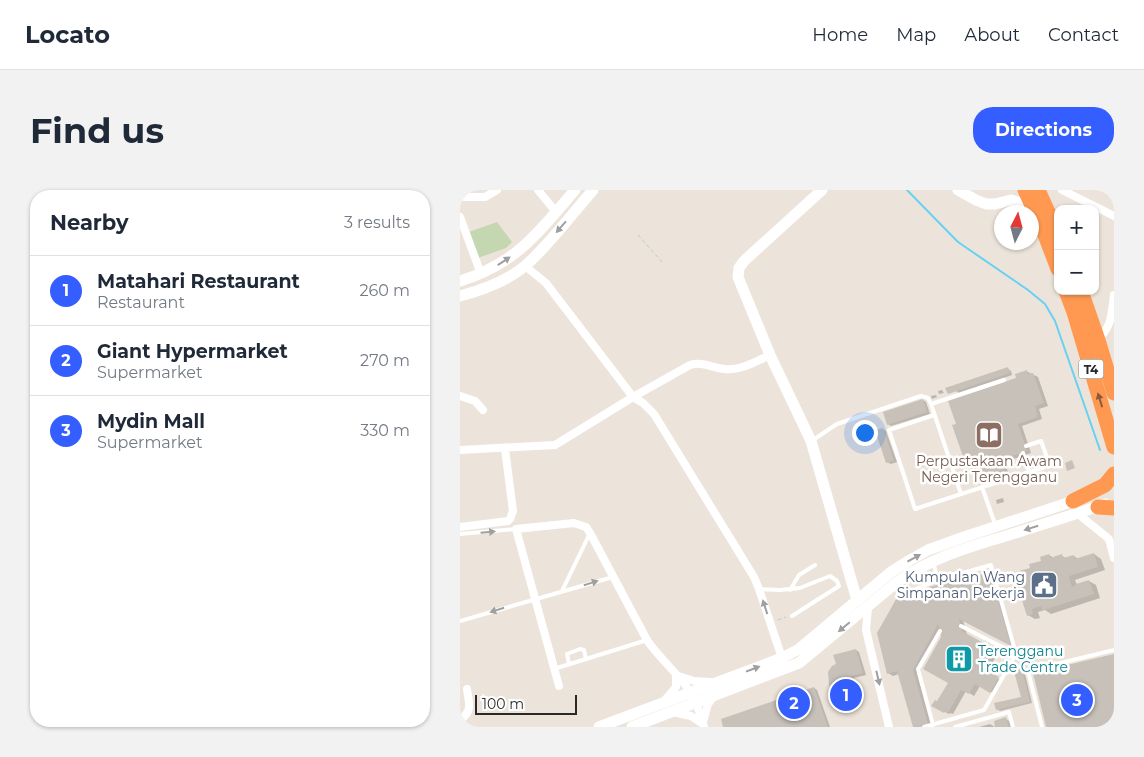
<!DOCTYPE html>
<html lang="en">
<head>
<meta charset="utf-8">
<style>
	:root { --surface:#fff; --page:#f2f2f3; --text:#1f2937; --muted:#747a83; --line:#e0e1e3; --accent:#345eff }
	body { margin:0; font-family:Montserrat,sans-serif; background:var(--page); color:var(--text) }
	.controls { position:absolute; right:15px; top:15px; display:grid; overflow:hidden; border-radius:10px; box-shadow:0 1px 4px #0004 }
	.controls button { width:45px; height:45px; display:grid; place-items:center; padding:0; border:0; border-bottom:1px solid var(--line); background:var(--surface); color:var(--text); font:25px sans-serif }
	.compass { position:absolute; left:534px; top:15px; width:45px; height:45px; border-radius:50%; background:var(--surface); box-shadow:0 1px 4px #0004; rotate:6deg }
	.scale { position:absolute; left:15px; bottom:12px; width:102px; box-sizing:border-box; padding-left:5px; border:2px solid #292929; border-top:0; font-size:14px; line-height:18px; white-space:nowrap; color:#292929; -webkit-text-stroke:4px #fff; paint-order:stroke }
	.you { position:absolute; left:404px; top:242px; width:18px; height:18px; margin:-12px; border:4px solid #fff; border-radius:50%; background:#1a73e8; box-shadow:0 0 0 8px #1a73e833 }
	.badge { display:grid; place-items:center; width:32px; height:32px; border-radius:50%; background:var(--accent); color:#fff; font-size:16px; font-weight:700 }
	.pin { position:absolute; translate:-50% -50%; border:2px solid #fff; box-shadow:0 1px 5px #0006 }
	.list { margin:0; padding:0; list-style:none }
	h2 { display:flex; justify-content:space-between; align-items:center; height:65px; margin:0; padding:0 20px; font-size:21px }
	h2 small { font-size:16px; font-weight:400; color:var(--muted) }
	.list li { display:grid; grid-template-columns:32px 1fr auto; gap:15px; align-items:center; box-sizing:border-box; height:70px; padding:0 20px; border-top:1px solid var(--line) }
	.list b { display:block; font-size:19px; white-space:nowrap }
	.list p { margin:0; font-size:16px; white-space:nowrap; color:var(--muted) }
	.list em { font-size:16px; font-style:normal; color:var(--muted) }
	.map { position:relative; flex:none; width:654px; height:537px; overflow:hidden; border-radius:20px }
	header { display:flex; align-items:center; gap:30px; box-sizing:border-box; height:70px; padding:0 25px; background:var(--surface); border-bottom:1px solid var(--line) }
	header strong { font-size:24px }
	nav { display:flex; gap:28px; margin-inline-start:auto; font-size:18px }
	.intro { display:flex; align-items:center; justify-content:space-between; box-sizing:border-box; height:120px; padding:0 30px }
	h1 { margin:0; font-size:35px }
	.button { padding:12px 22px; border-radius:20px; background:var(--accent); color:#fff; font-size:18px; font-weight:700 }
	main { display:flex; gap:30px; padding:0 30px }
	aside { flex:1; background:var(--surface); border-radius:20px; box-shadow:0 1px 4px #0004 }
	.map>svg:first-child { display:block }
</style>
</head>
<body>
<header>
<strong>Locato</strong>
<nav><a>Home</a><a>Map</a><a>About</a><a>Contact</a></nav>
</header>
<div class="intro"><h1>Find us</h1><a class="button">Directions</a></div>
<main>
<aside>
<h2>Nearby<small>3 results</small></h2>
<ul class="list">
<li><span class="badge">1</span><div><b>Matahari Restaurant</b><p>Restaurant</p></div><em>260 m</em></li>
<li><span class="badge">2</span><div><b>Giant Hypermarket</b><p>Supermarket</p></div><em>270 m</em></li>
<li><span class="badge">3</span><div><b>Mydin Mall</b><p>Supermarket</p></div><em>330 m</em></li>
</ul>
</aside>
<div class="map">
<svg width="654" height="537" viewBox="0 0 654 537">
	<rect width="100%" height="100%" fill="#ece4da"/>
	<path fill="#c4d7b0" d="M37,32L52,52L46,58L18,68L9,42Z"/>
	<path fill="#0003" d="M548,179L551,181L552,185L499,203L496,201Z
		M566,181L578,187L588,216L579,219L582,229L562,236L571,263L545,272L548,282L520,291L516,289L513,280L508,277L497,234Z
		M482,200L484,203L479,204L478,201Z
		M476,205L477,207L472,209L471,206Z
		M463,210L466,212L470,224L431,236L428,234Z
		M423,239L426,241L437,272L431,274L427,272Z
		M543,308L544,312L537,314L536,310Z
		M634,364L641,369L645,380L615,390L617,395L629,391L636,395L640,408L591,424L585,420L578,422L580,428L575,429L568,425L562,387L589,365L594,368L602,366L607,369L614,366L618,369Z
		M529,384L534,386L554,457L503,430L507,445L538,463L527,482L542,491L535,504L520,496L514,506L506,501L493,524L490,523L489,524L473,516L478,513L490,492L481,440L457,483L472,536L454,537L439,484L433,486L428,483L448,411L488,393L491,395Z
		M396,460L399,462L406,485L394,488L398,498L400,509L395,516L386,515L382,513Z
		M561,478L564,480L572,513L540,521L537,519L562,507Z
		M354,498L357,500L370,537H265Z
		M546,529L549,531L551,537H537Z
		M530,534L535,537H519Z"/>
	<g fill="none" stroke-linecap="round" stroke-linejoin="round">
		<path stroke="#67d1f4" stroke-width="2" d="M447,0L498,52L568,100L585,114L595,131L640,260"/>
	</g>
	<path fill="#c7c1ba" d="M548,177L550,183L488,204L485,198Z
		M567,180L568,184L573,183L584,213L575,216L578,227L558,234L567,261L541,270L544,280L515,289L510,277L507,278L492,235L496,234L488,211L556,188L555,184Z
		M463,209L467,222L427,235L423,222Z
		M423,238L434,271L426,273L415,240Z
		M612,270L615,278L607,281L605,273Z
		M634,363L638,377L609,386L612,397L616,395V394L629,390L634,404L583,420L581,416L572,419L573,424L567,426L555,388L560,387L559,381L570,378L569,374L581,371L580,367L589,364L590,368L602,364L603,368L614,365L615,369Z
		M530,382L551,456L499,429L502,441L534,459L523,478L539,487L530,503L515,494L509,504L501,500L488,523L485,521L484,523L471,516L475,510L477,511L488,493L463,479L481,447L478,434L453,480L468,534L453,537L437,481L427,484L417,443L439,404L448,409L450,405L469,400V397L488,392L489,394Z
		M396,459L403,483L391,486L395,496L397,507L395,512L391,515H387L381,514L375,509L371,501L369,494L368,482L372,476L376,474L373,465Z
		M654,464V537H586L573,483Z
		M561,476L570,512L536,520L534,513L561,507L553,478Z
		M354,497L368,537H263L261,529Z
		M546,527L549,537H535L534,531Z"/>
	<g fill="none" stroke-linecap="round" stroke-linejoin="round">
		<path stroke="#c7c7c7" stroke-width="1" stroke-dasharray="4 2.5" stroke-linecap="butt" d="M178,45L204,74
			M318,430L326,427"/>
		<path stroke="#fff" stroke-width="4" d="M474,225L429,240L455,319L585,277L588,270L581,251L566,256
			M353,250L377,234L461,206L468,208L471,214
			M563,263L569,282
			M522,297L535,334
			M501,304L471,214L544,190
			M0,344L56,339
			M299,399L320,400L340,398L370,386L377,391L379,396L332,426
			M456,399L478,390
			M330,400L339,385L355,375
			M102,401L130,343
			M0,431L153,387
			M501,436L556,464
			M109,474L107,464L120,459L124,460L126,469
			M94,479L187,450
			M473,535L458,479L480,441
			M464,537L524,520L556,464L531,375L478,390L473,372
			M495,537L549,522L553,537
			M582,537L568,481L654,460"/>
		<path stroke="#fff" stroke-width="8" d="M78,0L96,22
			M602,0L654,26
			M0,7H25L37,0
			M0,27L21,84
			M65,76L86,93L173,207L183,213L194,224L294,387L299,399L322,468
			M638,150C653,134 651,125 654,105
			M0,206L15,211L23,220
			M0,260L95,255L173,207L230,175C243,171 252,178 265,179C281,181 296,171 310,165
			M617,323L649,349L654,368
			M0,337L48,331L50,329L53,321L45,259
			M408,417L406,440L429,537
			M218,486L234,491L250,492
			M99,496L56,339L114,333L126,337L130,343L187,450C202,472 224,488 235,511C239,519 241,529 244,537
			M204,511L216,497V485
			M213,522L231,526L243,534
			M0,530C13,521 9,514 7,499
			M243,532L248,514L254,506"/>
		<path stroke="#fff" stroke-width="11" d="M362,0L284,71L279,78L278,87L310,165L351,251L397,410
			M498,0L516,10L526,14H535L551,10L573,17
			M0,91C56,74 79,42 115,0
			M0,106C22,100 49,90 66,75C91,53 111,25 133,0
			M139,537L322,468L339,459L431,382L450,370L468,360L501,348L620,309
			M172,537L339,473L437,392C468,370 502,359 539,348C574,337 610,326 645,314"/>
		<path stroke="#ff9952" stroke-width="15" d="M565,0L582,37L598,79
			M578,0L598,44
			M606,101L614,122L654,257
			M621,101L638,150L654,203
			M613,311L645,295L654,284
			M638,317L654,318"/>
	</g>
	<defs><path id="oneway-solid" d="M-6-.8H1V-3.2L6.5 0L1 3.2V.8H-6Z" transform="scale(1.25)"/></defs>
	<g fill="#9f9f9f">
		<use href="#oneway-solid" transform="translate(101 37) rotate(131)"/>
		<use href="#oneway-solid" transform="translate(44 71) rotate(-33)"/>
		<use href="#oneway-solid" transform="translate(571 338) rotate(162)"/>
		<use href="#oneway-solid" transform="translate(28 342) rotate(-5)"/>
		<use href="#oneway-solid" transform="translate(454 368) rotate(-29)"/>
		<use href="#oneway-solid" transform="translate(131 393) rotate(-17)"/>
		<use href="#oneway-solid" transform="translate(305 417) rotate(-108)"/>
		<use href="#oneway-solid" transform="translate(37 420) rotate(163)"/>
		<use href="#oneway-solid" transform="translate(384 437) rotate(140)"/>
		<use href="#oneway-solid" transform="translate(293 479) rotate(-21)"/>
		<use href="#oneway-solid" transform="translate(418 488) rotate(77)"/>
	</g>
	<use fill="#895b3b" href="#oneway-solid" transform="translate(640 210) rotate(-107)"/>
	<defs>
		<g id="library-square" transform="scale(1.4375)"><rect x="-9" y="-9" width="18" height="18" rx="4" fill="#8d6e63" stroke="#fff"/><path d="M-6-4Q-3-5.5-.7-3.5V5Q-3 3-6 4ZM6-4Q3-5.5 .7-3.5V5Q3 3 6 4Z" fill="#fff"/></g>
		<g id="civic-square" transform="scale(1.4375)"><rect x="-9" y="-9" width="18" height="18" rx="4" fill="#5c6f8a" stroke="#fff"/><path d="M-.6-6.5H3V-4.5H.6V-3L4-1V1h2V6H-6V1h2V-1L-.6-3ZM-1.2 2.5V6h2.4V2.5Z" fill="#fff"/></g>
		<g id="building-square" transform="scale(1.4375)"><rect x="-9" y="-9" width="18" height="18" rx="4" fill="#0f9aa8" stroke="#fff"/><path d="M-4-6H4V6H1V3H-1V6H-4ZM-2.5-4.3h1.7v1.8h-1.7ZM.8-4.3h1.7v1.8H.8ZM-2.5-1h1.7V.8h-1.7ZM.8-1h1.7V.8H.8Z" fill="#fff"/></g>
	</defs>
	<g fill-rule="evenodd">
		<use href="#library-square" x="529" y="245"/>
		<use href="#civic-square" x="584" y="395"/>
		<use href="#building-square" x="499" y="469"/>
	</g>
	<g text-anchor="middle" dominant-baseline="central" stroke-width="5" stroke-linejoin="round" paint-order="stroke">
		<rect fill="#fff" stroke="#696969" stroke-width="1" x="618.5" y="169.5" width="25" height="19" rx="4"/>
		<g font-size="12" font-weight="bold" fill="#292929">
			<text x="631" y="179">T4</text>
		</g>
		<g font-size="14" fill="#785e54" stroke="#fff">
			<text x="529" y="271">Perpustakaan Awam<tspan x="529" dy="16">Negeri Terengganu</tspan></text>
		</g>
		<g font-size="14" fill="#4e5e75" stroke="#fff" text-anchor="end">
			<text x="565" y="387">Kumpulan Wang<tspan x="565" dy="16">Simpanan Pekerja</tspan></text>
		</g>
		<g font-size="14" fill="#0d838f" stroke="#fff" text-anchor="start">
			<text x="518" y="461">Terengganu<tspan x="518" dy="16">Trade Centre</tspan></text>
		</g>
	</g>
</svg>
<div class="controls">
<button>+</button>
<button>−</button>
</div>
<svg class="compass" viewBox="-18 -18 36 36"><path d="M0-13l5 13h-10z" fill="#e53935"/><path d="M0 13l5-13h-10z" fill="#747a83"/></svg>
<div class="scale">100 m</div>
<div class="you"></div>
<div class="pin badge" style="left:386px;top:505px">1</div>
<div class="pin badge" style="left:334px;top:513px">2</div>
<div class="pin badge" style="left:617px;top:510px">3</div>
</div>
</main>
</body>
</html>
